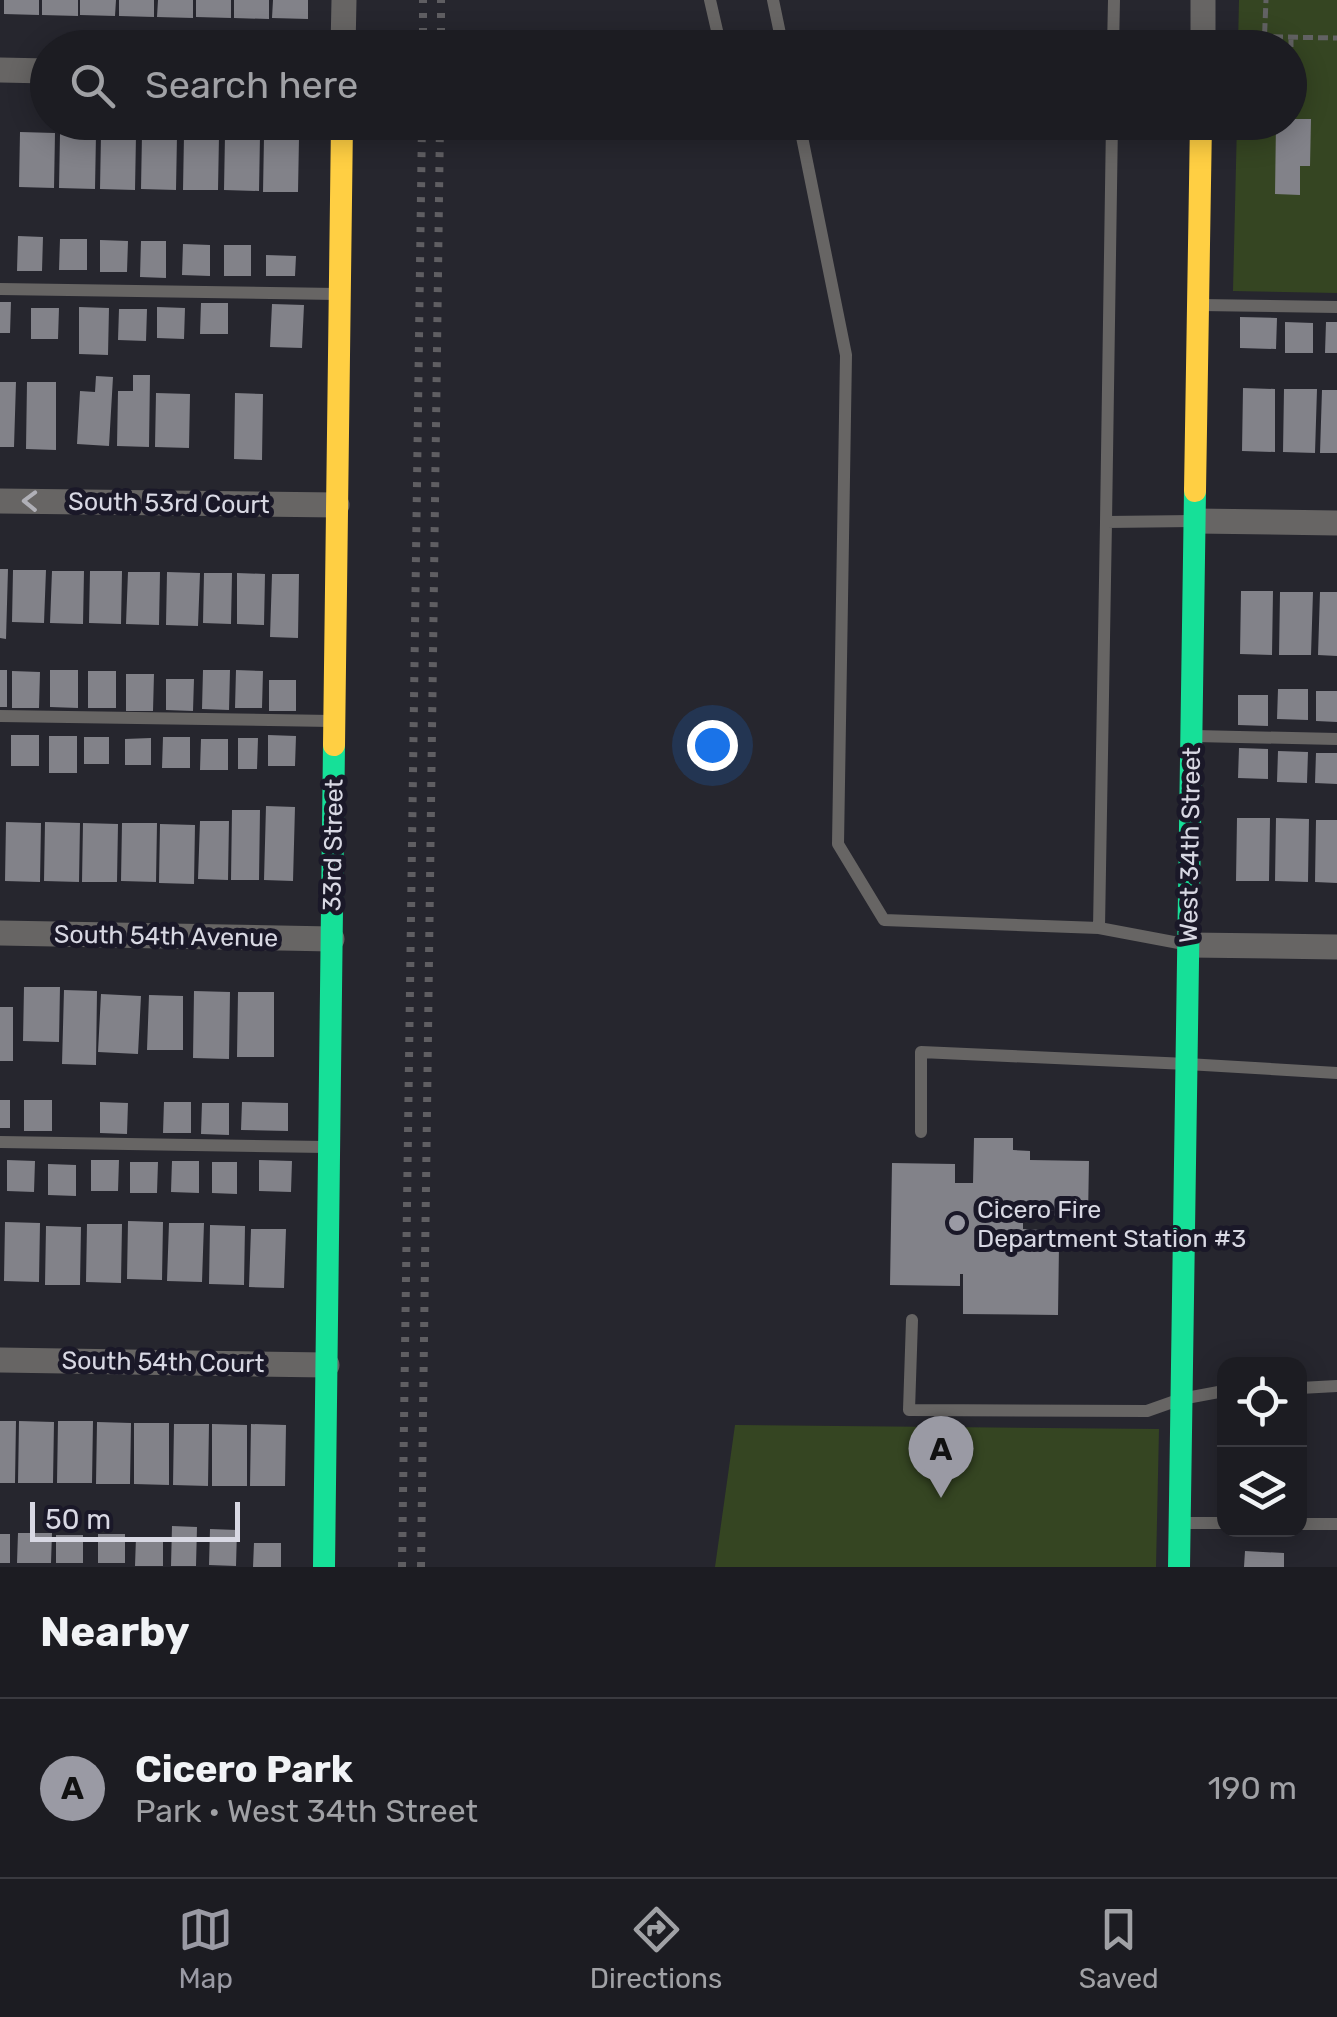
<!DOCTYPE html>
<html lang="en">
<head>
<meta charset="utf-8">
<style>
	:root { --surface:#1c1c22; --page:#25252a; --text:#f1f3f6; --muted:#a0a1a5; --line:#3a3a40; --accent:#9a9aa4 }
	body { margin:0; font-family:Rubik,sans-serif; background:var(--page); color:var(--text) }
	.controls { position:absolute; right:30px; bottom:30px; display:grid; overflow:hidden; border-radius:20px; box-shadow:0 5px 25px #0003 }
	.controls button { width:90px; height:90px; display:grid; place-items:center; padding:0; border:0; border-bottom:2px solid var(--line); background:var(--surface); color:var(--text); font:50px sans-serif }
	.scale { position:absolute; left:30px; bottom:25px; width:210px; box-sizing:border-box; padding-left:10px; border:5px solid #d8d8e3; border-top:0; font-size:28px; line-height:35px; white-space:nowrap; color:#d8d8e3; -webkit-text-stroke:8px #1a1828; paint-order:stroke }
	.you { position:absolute; left:712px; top:745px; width:35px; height:35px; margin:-25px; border:8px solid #fff; border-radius:50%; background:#1a73e8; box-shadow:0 0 0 15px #1a73e833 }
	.badge { display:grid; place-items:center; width:65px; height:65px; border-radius:50%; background:var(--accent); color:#111; font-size:32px; font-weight:700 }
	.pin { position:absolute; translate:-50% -82px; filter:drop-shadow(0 2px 5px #0008) }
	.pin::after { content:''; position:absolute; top:52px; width:35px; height:30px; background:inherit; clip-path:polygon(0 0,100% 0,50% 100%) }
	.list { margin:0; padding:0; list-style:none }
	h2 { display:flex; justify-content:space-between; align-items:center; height:130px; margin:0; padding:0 40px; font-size:42px }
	h2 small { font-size:32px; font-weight:400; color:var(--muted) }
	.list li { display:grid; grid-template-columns:65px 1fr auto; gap:30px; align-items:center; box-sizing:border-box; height:180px; padding:0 40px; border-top:2px solid var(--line) }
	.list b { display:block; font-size:38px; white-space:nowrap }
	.list p { margin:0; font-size:32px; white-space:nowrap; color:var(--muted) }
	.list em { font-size:32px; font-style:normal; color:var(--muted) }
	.icon { flex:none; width:55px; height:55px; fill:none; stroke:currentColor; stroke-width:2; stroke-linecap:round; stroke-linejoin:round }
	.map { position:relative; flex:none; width:1337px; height:1567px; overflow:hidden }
	.search { position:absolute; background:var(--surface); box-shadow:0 5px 25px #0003; left:30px; right:30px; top:30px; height:110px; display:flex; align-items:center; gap:25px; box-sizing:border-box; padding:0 35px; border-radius:55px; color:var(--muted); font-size:38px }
	.sheet { height:310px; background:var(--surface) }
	nav { display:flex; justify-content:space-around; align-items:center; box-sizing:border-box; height:140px; border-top:2px solid var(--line); background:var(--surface); font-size:28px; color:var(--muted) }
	nav a { display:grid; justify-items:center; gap:5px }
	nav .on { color:var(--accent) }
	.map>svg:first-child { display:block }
</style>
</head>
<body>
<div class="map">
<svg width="1337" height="1567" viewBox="0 0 1337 1567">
	<rect width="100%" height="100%" fill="#26262e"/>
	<path fill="#354522" d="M1239,0H1337V293L1233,291L1237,123L1290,122V48L1238,47Z
		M735,1425L1159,1429L1156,1567H715Z"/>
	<path fill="#828289" d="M4,0H39V15L4,14Z
		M42,0H78V16L42,15Z
		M80,0H116L115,16L80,15Z
		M119,0H154V17L119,16Z
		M158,0H193V18L157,17Z
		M196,0H231V18L196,17Z
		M234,0H269V19L234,18Z
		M273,0H308V19L272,18Z
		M1290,119H1311L1310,166H1300V195L1275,194L1276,122H1290Z
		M20,132L55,133L54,188L19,187Z
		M60,134H96L95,189L59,188Z
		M142,134L177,135L176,190L141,189Z
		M101,135H136L135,190L100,189Z
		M184,135L219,136L218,190H183Z
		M225,135L260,136L259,191L224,190Z
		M264,137L299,138L298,192H263Z
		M18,236L43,237L42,271H17Z
		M60,239H87V270H59Z
		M100,240L128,241L127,272H100Z
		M141,241H166V278L140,277Z
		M183,244L210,245V276L182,275Z
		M224,245H251V276H224Z
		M266,255L296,256L295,276H266Z
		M0,302H11L10,333H0Z
		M201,303H228V334H200Z
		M272,304L304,305L302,348L270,347Z
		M79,307L109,308L108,355L79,354Z
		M157,307L185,308L184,339L157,338Z
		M31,308H59L58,339H31Z
		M119,309H147L146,341L118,340Z
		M1240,317L1277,318L1276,349L1240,348Z
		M1285,322L1313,323V353H1285Z
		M1326,322H1337V353H1325Z
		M133,375H150L149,447L117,446L118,391H133Z
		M96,376L113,377L109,446L77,444L80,391L95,392Z
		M0,382H16L14,447H0Z
		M27,382H56V450L26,449Z
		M1243,388L1275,389V452L1242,451Z
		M1284,389H1317L1315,453L1283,452Z
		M1322,390H1337V453H1320Z
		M156,393L190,394L189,448L155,447Z
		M235,393L263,394L262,460L234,459Z
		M0,569H8L6,639L0,638Z
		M13,570H46L44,623L12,622Z
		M52,571H84L83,624L50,623Z
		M90,571H122L121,624L89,623Z
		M128,572H160L159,625L126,624Z
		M167,572L200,573L198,626L166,625Z
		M204,573H232L231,624L203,623Z
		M237,573L265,574L264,625L237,624Z
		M272,574H299L298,638L270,637Z
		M1241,591H1273L1272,655L1240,654Z
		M1280,592H1313L1311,655H1279Z
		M1320,592H1337V656L1318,655Z
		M0,670H7V707H0Z
		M50,670H78V708L50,707Z
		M203,670H230L229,710L202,709Z
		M236,670L263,671L262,708H235Z
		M12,671L40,672L39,708H12Z
		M88,671H116V708H88Z
		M126,674H154L153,711H126Z
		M166,679H194L193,711L166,710Z
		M269,680H296V711H269Z
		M1278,689H1308V720L1277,719Z
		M1316,691H1337V722L1316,721Z
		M1238,695H1268V726L1238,725Z
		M11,735H39V766H11Z
		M268,735L296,736L295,766H268Z
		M49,736H77V773H49Z
		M84,737H109V764H84Z
		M163,737H190V768H162Z
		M151,738V765H125V739Z
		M238,738H258L257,769H238Z
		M201,739H228V770H200Z
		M1239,748L1268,749V779L1238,778Z
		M1278,751L1308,752L1307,783L1277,782Z
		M1316,753H1337V784L1315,783Z
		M266,806L295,807L293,881L264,880Z
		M232,810H260L259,880H231Z
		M1237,818H1270L1269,881H1236Z
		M1276,818L1309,819L1308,882L1275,881Z
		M1316,820H1337V883L1315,882Z
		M200,821H229L228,880L198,879Z
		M6,822L41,823L40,882L5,881Z
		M45,822L80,823L79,882L44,881Z
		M83,823L118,824L117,882H82Z
		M122,823H157L156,882L121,881Z
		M160,824L195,825L194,884L159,883Z
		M24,987H60L59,1042L23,1041Z
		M64,990L97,991L96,1065L62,1064Z
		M194,991L230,992L229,1059L193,1058Z
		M238,992H274V1057H237Z
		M101,994L141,996L138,1054L98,1052Z
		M149,995L183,996V1050H147Z
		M0,1007H13V1061H0Z
		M0,1100H10V1128H0Z
		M24,1100H52V1131H24Z
		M100,1102L128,1103L127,1134L100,1133Z
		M164,1102H191V1133H163Z
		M242,1102L288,1103V1131L241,1130Z
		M202,1103H229V1135L201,1134Z
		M974,1138H1013V1150L1030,1151V1160L1089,1161L1088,1216L1023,1215V1229L1042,1230V1245L1059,1246L1058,1315L963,1314V1274H960V1286L890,1285L892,1163L955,1164V1183H973Z
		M7,1160L35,1161L34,1192L7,1191Z
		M91,1160H119L118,1191H91Z
		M259,1160L292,1161L291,1192L259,1191Z
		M172,1161H199V1193L171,1192Z
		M130,1162H158L157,1193H130Z
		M212,1162H237V1194L212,1193Z
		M48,1164L76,1165V1196L48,1195Z
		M128,1221L163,1222L162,1280L127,1279Z
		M5,1222L40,1223L39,1282L4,1281Z
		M169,1223H204L202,1282L167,1281Z
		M87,1224H122L121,1283L86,1282Z
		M210,1225L245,1226L244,1285L209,1284Z
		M46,1226L81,1227L80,1285H45Z
		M251,1229H286L284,1288L249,1287Z
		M0,1421H16L15,1483H0Z
		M19,1421L54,1422L53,1483H18Z
		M58,1421H93L92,1483H57Z
		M97,1422L131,1423L130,1484H96Z
		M134,1423H169V1485L134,1484Z
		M174,1424H209L208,1486L173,1485Z
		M212,1424L247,1425V1486H212Z
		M251,1424L286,1425L285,1486H250Z
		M172,1526L197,1527L196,1566H171Z
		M210,1529L237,1530L236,1566L209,1565Z
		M18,1533H52L51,1563H17Z
		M0,1534H10V1563H0Z
		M98,1534H125V1563H98Z
		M56,1535H83V1563H56Z
		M136,1537L163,1538V1566H135Z
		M254,1543H281V1567H253Z
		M1245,1551L1284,1553V1567H1244Z"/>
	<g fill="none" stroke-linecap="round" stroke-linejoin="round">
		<path stroke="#626263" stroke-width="5" stroke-dasharray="10 5" stroke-linecap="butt" d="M1228,36L1337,38
			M1291,37V51L1298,73V102
			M1264,48L1266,0"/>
		<path stroke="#676564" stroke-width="12" d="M710,0L721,48
			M773,0L783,48
			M1113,48L1114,0
			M799,122L846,355L838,844L884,920L1099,928
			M1112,122L1106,522L1194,521
			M0,289L337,294
			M1200,305L1337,307
			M1106,522L1099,928L1184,944
			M0,716L332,721
			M1195,736L1337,739
			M921,1132V1052L1187,1064L1337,1073
			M0,1142L327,1147
			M912,1320L909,1410L1147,1411L1181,1399L1224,1391
			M1300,1388L1337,1386
			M1182,1523H1224
			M1300,1524H1337"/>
		<path stroke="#676564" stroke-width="25" d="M343,48L344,0
			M1203,48V0
			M0,70L48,71
			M0,501L337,505
			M1195,521L1337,523
			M0,933L332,939
			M1189,945L1337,947
			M0,1360L327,1365"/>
		<path stroke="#16e098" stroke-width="22" d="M324,1567L334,745
			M1179,1567L1195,491"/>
		<path stroke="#ffcf43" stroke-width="22" d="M1195,491L1201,122
			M334,745L342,122"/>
		<path stroke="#5f5e62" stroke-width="8" stroke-dasharray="5 10" stroke-linecap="butt" d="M423,48V0
			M441,48V0
			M402,1567L422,122
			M421,1567L440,122"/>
	</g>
	<defs><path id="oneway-chevron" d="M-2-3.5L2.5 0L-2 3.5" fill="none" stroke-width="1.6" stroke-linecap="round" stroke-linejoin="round" transform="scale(2.5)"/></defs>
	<use stroke="#b0b0b7" href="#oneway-chevron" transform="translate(30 501) rotate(-179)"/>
	<circle fill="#9a9aa4" stroke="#1a1828" stroke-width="4" cx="957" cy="1223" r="10"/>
	<g text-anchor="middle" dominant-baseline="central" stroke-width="10" stroke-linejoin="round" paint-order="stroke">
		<g font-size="25" fill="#d8d8e3" stroke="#1a1828">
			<text transform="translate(169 503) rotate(1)">South 53rd Court</text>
			<text transform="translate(333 845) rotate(-89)">33rd Street</text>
			<text transform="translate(1190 845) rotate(-89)">West 34th Street</text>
			<text transform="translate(166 936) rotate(1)">South 54th Avenue</text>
			<text transform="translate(163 1362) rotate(1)">South 54th Court</text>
		</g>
		<g font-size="25" fill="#d8d8e3" stroke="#1a1828" text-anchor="start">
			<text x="977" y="1209">Cicero Fire<tspan x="977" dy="29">Department Station #3</tspan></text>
		</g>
	</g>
</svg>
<div class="controls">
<button><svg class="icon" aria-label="locate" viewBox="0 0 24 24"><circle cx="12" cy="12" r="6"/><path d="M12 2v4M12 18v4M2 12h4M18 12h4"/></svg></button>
<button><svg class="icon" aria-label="layers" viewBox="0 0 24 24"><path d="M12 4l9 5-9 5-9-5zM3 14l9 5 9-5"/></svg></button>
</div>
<div class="scale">50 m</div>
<div class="you"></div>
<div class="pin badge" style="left:941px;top:1498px">A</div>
<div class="search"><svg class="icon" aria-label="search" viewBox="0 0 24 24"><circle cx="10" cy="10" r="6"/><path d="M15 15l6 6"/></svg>Search here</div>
</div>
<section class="sheet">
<h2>Nearby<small></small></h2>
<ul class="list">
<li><span class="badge">A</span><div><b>Cicero Park</b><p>Park · West 34th Street</p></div><em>190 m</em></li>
</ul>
</section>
<nav>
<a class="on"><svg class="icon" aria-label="map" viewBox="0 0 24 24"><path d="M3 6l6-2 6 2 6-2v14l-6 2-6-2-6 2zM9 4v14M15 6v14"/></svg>Map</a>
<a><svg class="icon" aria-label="directions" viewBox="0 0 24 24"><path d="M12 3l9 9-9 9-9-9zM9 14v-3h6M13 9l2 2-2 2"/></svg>Directions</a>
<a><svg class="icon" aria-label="saved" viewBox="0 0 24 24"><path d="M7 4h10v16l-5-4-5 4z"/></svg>Saved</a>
</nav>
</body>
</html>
